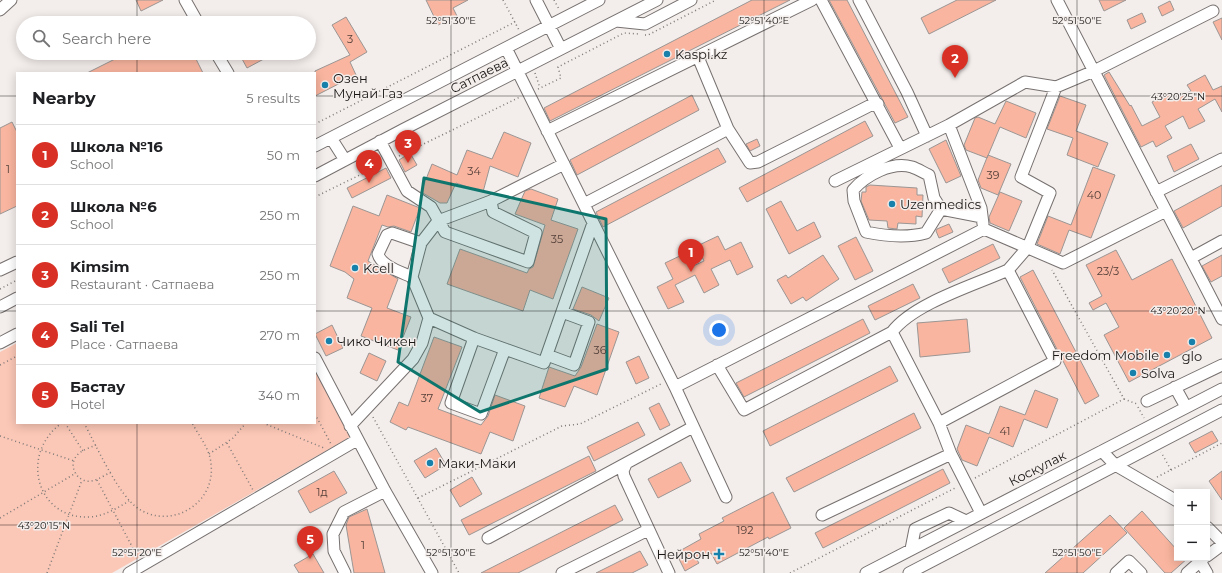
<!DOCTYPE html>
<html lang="en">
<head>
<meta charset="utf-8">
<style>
	:root { --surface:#fff; --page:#f6f6f6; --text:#202124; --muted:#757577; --line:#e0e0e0; --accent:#d93025 }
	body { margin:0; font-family:Montserrat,sans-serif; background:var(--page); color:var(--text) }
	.controls { position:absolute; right:12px; bottom:12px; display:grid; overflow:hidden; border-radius:0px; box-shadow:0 2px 10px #0003 }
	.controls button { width:36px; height:36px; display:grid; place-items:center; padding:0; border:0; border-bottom:1px solid var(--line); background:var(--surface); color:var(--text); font:20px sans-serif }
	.you { position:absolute; left:719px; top:330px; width:14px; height:14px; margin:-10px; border:3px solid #fff; border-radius:50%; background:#1a73e8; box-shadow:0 0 0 6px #1a73e833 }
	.badge { display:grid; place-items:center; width:26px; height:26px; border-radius:50%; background:var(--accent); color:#fff; font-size:13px; font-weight:700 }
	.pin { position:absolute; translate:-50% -33px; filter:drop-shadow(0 1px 2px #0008) }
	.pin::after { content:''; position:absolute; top:21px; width:14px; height:12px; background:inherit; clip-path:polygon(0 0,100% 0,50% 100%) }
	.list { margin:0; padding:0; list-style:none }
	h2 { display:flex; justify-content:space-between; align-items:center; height:52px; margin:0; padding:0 16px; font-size:17px }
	h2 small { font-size:13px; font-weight:400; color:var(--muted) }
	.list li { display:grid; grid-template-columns:26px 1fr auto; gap:12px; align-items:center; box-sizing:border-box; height:60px; padding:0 16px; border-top:1px solid var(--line) }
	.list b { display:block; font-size:15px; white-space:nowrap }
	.list p { margin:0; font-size:13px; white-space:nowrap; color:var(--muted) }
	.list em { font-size:13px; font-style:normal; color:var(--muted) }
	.icon { flex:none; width:22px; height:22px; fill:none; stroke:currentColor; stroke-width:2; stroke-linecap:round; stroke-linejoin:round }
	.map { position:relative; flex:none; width:1222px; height:573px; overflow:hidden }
	.search { position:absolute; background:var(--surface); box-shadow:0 2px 10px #0003; left:16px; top:16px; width:300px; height:44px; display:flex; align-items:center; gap:10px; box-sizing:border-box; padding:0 14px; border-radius:22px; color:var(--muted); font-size:15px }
	.panel { position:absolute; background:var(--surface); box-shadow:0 2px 10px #0003; left:16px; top:72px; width:300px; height:352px; border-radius:0px }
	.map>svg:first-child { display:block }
</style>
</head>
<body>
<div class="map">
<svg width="1222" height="573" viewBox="0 0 1222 573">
	<rect width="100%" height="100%" fill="#f3edeb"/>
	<path fill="#fbc7b6" d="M17,343V423H315V369L350,437L112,573H0V352Z"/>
	<path fill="#f9b59f" stroke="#9b9694" d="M136,0H163L141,11Z
		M426,0H468L453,8L457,16L438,25Z
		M752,0H790L550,121L544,108Z
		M829,0H847L908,117L895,123Z
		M957,0H996L929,34L921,18Z
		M1099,0H1126L1104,11Z
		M1170,1L1174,10L1162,16L1158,7Z
		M1142,13L1146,22L1131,29L1127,20Z
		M346,17L367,52L350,62L356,75L315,96V71L350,55L332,25Z
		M1222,18V40L1213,22Z
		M127,53H193L203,73H87Z
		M249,53H275L247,68L241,57Z
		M1109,72L1130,106L1131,105L1142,126L1160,117L1152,102L1169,93L1173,100L1191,91L1187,85L1205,75L1213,90L1222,86V112L1215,99L1198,109L1205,121L1189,129L1183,116L1165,126L1172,138L1156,147L1153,141L1141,147L1104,75Z
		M692,95L699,110L577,175L570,160Z
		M1060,96L1086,105L1076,131L1108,143L1098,167L1067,155L1073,138L1047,129Z
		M1006,101L1036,113L1026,138L1000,127L987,158L966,150L964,145L975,118L978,117L995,124Z
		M865,121L873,136L747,202L739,188Z
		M12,122L17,132V206L0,214V128Z
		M504,132L531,143L518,177L490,166L483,192L456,183L447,203H440L421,192L432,164L457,175L467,150L492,159Z
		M757,139L760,146L750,151L746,144Z
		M946,140L961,176L946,183L929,149Z
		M1191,144L1199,159L1174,172L1167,156Z
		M718,148L726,162L603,227L596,212Z
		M410,153L417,165L405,172L399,160Z
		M988,155L1011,164L998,195L981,188L978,180Z
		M1093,167L1115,175L1091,238L1069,230L1060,254L1037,244L1048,216L1071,225Z
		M386,168L391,178L352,198L347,188Z
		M870,185L917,188V195H923L922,217L916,216V224L898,223L897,229L888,228L887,221L869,220L861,201L862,192H866V187Z
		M1222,185V206L1183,228L1174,211Z
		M531,189L558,199L551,220L578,229L553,299L530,290L523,311L447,284L460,249L527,273L529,269L533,267L545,225L515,214L525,191Z
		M1000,192L1022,201L1009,231L990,223L989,217Z
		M387,195L420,208L411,232L394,226L388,227L382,225L368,261L398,279L387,308L411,317L398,350L361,336L372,308L347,298L354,279L345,272L330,266L353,206L379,216Z
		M781,201L797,231L814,222L821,237L789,254L766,209Z
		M949,224L953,232L939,238L936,231L937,229Z
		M718,236L725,250L741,242L753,267L737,275L730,260L711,269L719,285L704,293L695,275L675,285L684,302L668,309L657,287L673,279L665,263L684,254L691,267L704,261L697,246Z
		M856,237L873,271L855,280L838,246Z
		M993,244L1000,258L949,283L942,269Z
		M1116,250L1132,280L1172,259L1212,338L1129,382L1104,335L1119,327L1106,303L1093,310L1089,303L1102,296L1086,265Z
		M823,255L839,279L806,301L803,297L791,304L777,280L786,275L788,278Z
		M1222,255V276L1211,282L1202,266Z
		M1033,270L1099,396L1085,404L1020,277Z
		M913,284L920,298L875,320L868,306Z
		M582,287L609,298L599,321L591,315L573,309Z
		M863,319L870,333L744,397L736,383Z
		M967,319L970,352L920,357L917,323Z
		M597,324L619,332L597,395L574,386L565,407L539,398L549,367L575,376L581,367Z
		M332,325L343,348L326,356L315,334Z
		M434,337L462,347L438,409L481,425L488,416L495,395L525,406L513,441L490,432L481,454L408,427L406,430L390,422L399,402L408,406Z
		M369,353L386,361L377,381L360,373Z
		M639,356L649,378L636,384L626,362Z
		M890,366L898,381L770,446L763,431Z
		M1035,390L1058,399L1047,428L1024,419L1013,447L989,437L977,466L962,460L957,449L966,425L989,434L1000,406L1025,415Z
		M659,403L670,425L660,430L649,408Z
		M914,413L921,428L794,492L786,478Z
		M638,422L645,435L594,461L587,447Z
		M1212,431L1218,441L1195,453L1189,443Z
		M436,448L446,465L425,478L414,461Z
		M589,456L596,471L469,535L461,520Z
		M681,462L691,481L658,498L648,479Z
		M943,469L950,483L823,548L815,533Z
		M334,471L347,493L310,513L298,491Z
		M1222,471V500L1209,481Z
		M472,477L482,494L460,507L450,490Z
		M773,492L791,528L769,539L768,537L717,564L711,553L697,560L699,563L685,571L676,553L701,539L699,534L724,521L722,518Z
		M615,505L623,520L518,573H481Z
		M367,509L385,573H354L346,525L349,517Z
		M1142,511L1177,550V558H1188L1171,573H1165L1124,528Z
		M1110,515L1127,533L1083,573H1045Z
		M640,551L648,565L632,573H596Z
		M313,554L324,573H299L294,565Z"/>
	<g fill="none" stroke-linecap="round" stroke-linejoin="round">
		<g stroke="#777170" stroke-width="13">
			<path id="minor" d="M185,0L198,23
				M536,0L561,49
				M821,0L900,148
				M859,0L907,92L927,136
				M1057,0L1222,319
				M0,10L11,0
				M616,21L645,24L691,0
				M506,48L675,387L726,497
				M216,53L228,73
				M698,57L728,129L750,163L758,162L869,106L878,104
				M949,125L981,208L983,224
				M547,131L812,0
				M331,138L345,160
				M380,141L407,191L431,207L445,232L528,262L536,233L493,212L491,201
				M315,146L599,0
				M315,176L404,129L657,0
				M835,181L949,125L1025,82L1056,87L1094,71L1213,11
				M1156,192L1222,159
				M584,204L728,129
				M941,209L926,233C907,238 885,236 866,232L854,201L853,190C866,175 892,161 912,167C918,169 924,173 929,175L934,198L941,209L982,217
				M1191,258L1222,241
				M0,270L17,262
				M412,277C401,272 381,266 378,254L387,235L392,233L421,243
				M0,307L17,298
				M429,318L474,338L544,363L593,223
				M892,332L939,423L951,454L981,513
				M474,338L451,403L481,414L505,349
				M0,343L17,334
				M547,355L574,365L589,322L562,312
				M315,358L385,491L432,573
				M717,365L744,410L892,332C914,303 975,285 1008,270
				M675,387L984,229L1063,263L1166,211
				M1175,387L1186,407
				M1147,401L1222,365
				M939,423L1055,361L1008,270L1028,247L1050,193L1021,177L1056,87
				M350,426L413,359L422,343L429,318L412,277L421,243L438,221L491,201L564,164
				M1102,451L1115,465L1177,501
				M626,464L623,471L624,476L669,573
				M822,515L951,454
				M1207,527L1222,542
				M488,538L693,427
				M911,549L915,529L949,513L966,521
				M1207,556L1222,545
				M1200,561L1207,573
				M129,573L357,440
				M345,573L334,551L333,534L344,512L385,491
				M562,573L648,530
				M866,573L1222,389
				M909,573L1222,410
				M1116,573L1129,561L1141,573
				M1187,573L1204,558"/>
		</g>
		<path stroke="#7e7a78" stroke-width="1.5" stroke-dasharray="1 3" stroke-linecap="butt" d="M503,0L519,30
			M554,0L559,9
			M645,35H648L716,0
			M535,73L540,88
			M538,89L561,78L558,67L624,33L639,34
			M315,124L515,22
			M399,156L520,97
			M315,197L382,164
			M0,289L17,280
			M0,365L17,356
			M1124,399L1137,404
			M1138,407L1144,418
			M315,414L331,444
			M373,417L459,573
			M62,423C19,453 36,520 90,517C105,516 117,508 129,501
			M65,423L83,451
			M84,423C96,445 119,497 139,509C172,530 216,503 211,464C210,449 199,436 192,423
			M263,423L324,448
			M0,436L74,461
			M227,443L253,490
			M96,445C89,448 79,451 75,458C69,469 79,483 91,481C98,480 105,475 111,472
			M209,454L233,438L246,423
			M1171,470L1222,443
			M1157,477L1171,470L1161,452
			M975,478L1124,399L1052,270
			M97,480L137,556
			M418,498L562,426L580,424L663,383
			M0,518L76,473
			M47,573L82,480
			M790,573L957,487"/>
		<use href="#minor" stroke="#fff" stroke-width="11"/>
	</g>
	<path fill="#0f766e" fill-opacity="0.2" stroke="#0f766e" stroke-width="3" stroke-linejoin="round" d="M424,178L606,219L607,369L480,412L398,362Z"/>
	<path fill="none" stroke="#191716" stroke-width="1" stroke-opacity="0.45" d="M137,0V23M451,0V573M764,0V573M1077,0V573M137,53V73M0,96H17M315,96H1222M0,311H17M315,311H1222M137,423V573M0,525H1177M1207,525H1222"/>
	<g fill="#1881ab" stroke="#f3edeb" stroke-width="1.5">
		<circle cx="667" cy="54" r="4"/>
		<circle cx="325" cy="85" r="4"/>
		<circle cx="892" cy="204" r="4"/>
		<circle cx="355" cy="268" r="4"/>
		<circle cx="329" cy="341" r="4"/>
		<circle cx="1192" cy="342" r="4"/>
		<circle cx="1167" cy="355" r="4"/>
		<circle cx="1133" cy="373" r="4"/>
		<circle cx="430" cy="463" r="4"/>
		<path d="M717 548h4v4h4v4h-4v4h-4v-4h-4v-4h4z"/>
	</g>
	<g text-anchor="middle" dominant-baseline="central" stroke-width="3" stroke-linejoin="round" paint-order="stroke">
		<g font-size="11" fill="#513e38">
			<text x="350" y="39">3</text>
			<text x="8" y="169">1</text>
			<text x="474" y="171">34</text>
			<text x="993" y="175">39</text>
			<text x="1094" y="195">40</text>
			<text x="557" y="239">35</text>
			<text x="1108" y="271">23/3</text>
			<text x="600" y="350">36</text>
			<text x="427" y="398">37</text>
			<text x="1005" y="431">41</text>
			<text x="322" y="492">1д</text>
			<text x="745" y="530">192</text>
			<text x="363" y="545">1</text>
		</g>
		<g font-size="13" fill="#191716" stroke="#f3edeb" text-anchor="start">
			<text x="675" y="54">Kaspi.kz</text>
			<text x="333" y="78">Озен<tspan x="333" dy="15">Мунай Газ</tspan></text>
			<text x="900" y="204">Uzenmedics</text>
			<text x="363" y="268">Kcell</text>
			<text x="337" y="341">Чико Чикен</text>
			<text x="1159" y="355" text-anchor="end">Freedom Mobile</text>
			<text x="1192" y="356" text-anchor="middle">glo</text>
			<text x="1141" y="373">Solva</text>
			<text x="438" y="463">Маки-Маки</text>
			<text x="710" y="554" text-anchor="end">Нейрон</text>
		</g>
		<g font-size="13" fill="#191716" stroke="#f3edeb">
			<text transform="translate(479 75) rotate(-27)">Сатпаева</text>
			<text transform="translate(1037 468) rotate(-27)">Коскулак</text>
		</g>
	</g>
	<g font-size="10" text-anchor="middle" fill="#191716" stroke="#f3edeb" stroke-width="3" stroke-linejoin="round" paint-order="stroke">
		<text x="451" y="24">52°51'30"E</text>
		<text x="764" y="24">52°51'40"E</text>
		<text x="1077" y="24">52°51'50"E</text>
		<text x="1178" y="100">43°20'25"N</text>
		<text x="1178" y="314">43°20'20"N</text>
		<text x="44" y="529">43°20'15"N</text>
		<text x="137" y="556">52°51'20"E</text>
		<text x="451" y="556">52°51'30"E</text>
		<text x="764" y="556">52°51'40"E</text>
		<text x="1077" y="556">52°51'50"E</text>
	</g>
</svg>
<div class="controls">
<button>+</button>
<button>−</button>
</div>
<div class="you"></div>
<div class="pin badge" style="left:691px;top:272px">1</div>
<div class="pin badge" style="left:955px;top:78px">2</div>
<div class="pin badge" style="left:408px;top:163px">3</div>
<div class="pin badge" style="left:369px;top:183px">4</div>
<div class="pin badge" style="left:310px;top:559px">5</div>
<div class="search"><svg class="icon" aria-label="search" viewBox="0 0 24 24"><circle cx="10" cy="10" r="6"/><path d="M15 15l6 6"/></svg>Search here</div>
<section class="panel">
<h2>Nearby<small>5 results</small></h2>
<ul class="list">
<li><span class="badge">1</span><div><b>Школа №16</b><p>School</p></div><em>50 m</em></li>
<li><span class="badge">2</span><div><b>Школа №6</b><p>School</p></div><em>250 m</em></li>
<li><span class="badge">3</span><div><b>Kimsim</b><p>Restaurant · Сатпаева</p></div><em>250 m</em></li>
<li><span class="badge">4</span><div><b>Sali Tel</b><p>Place · Сатпаева</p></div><em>270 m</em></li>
<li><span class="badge">5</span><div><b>Бастау</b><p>Hotel</p></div><em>340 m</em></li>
</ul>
</section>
</div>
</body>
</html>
